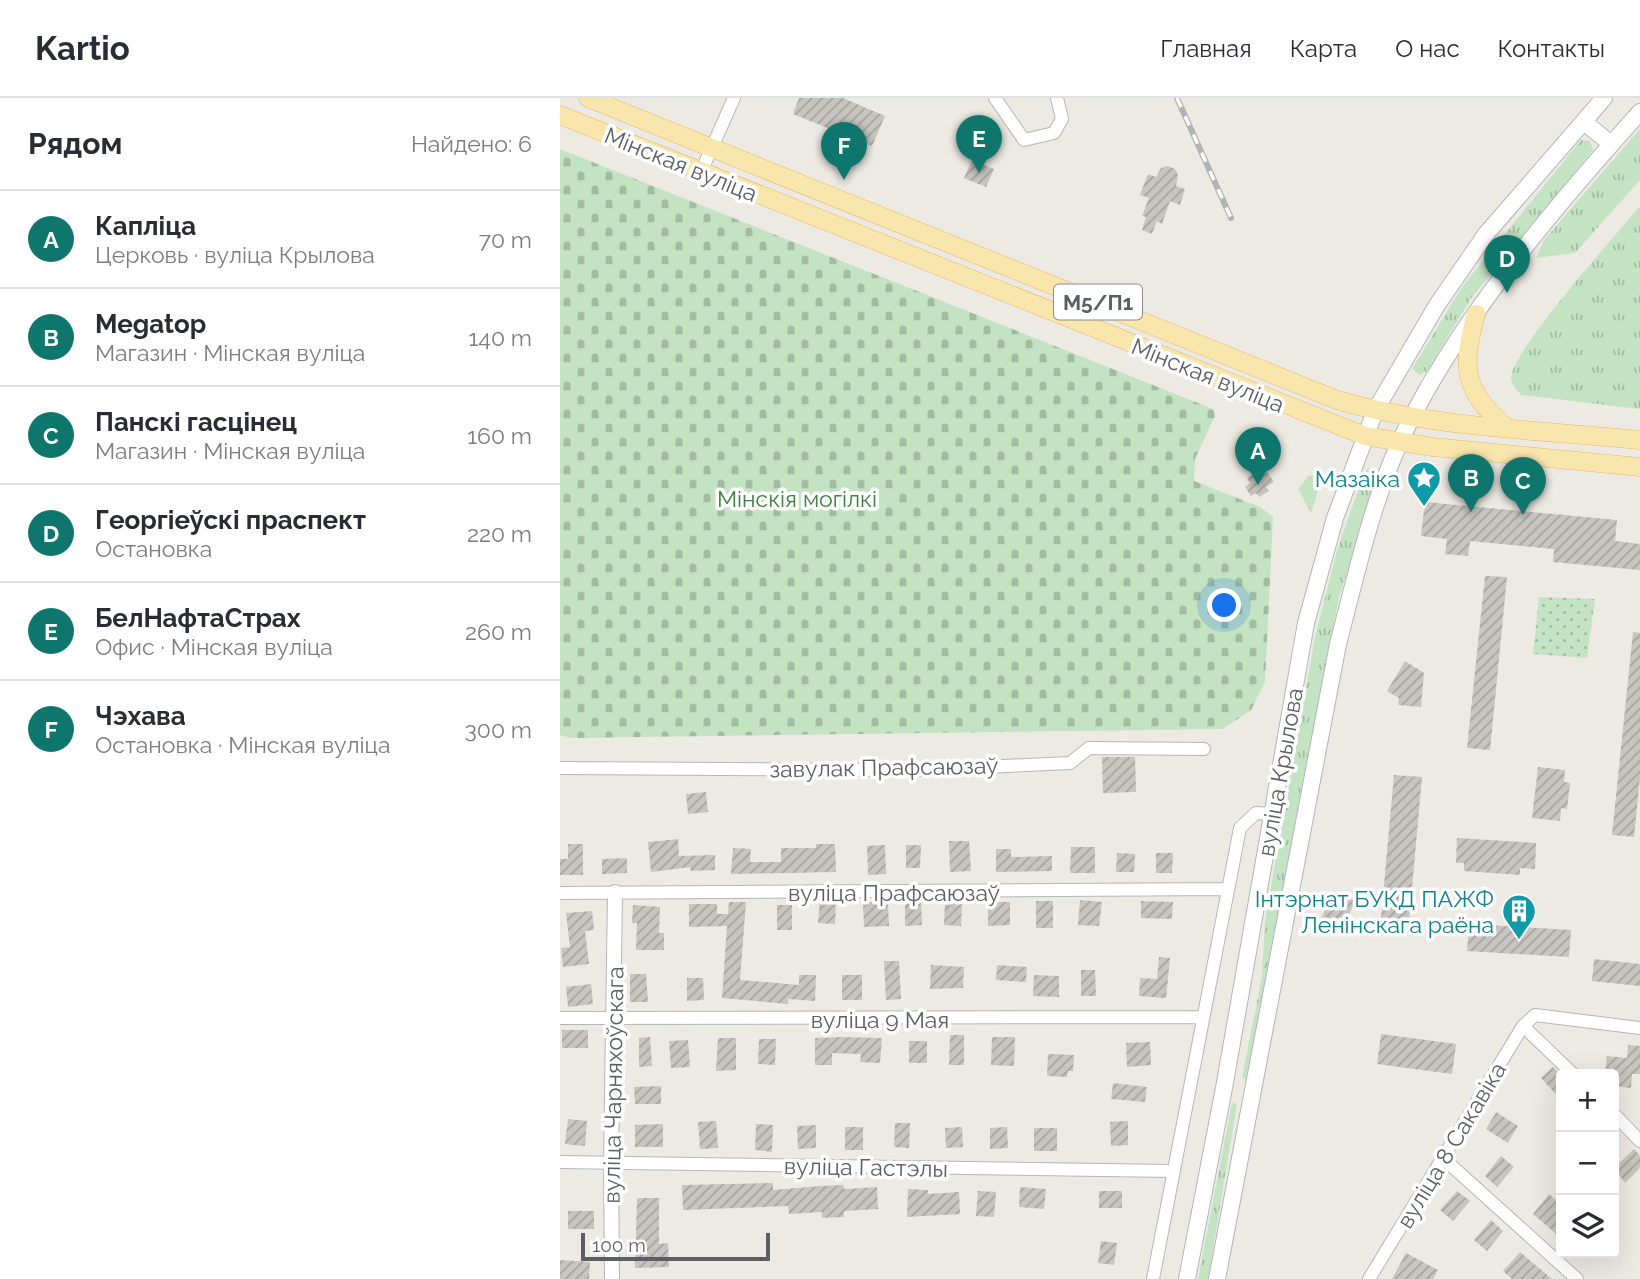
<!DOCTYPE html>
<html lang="ru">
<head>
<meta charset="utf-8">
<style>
	:root { --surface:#fff; --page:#f2f2f3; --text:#2b2b33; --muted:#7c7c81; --line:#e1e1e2; --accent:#0f766e }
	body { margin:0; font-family:Raleway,sans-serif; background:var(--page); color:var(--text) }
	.controls { position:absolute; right:21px; bottom:21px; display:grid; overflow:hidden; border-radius:7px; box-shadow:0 7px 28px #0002 }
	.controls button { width:63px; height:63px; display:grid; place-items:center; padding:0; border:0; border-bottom:2px solid var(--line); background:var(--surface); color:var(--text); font:35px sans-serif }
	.scale { position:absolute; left:21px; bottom:18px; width:189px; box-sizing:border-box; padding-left:7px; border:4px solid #5b5f63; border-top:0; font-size:19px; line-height:24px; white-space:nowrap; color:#5b5f63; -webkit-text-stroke:5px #fff; paint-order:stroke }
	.you { position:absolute; left:665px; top:508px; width:24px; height:24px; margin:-18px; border:5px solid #fff; border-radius:50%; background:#1a73e8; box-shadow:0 0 0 10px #1a73e833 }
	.badge { display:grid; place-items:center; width:46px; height:46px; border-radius:50%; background:var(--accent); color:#fff; font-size:23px; font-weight:700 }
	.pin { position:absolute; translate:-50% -58px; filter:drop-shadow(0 2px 4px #0008) }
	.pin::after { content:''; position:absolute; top:37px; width:24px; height:21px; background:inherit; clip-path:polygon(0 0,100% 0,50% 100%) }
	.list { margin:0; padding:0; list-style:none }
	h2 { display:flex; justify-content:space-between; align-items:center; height:91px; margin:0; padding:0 28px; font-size:30px }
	h2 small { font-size:23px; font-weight:400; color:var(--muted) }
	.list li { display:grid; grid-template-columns:46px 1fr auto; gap:21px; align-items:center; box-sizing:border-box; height:98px; padding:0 28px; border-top:2px solid var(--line) }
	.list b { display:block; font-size:26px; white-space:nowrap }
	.list p { margin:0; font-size:23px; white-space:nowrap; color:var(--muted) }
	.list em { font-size:23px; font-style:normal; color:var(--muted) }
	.icon { flex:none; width:38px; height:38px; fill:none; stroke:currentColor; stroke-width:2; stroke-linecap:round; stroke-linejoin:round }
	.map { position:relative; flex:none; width:1080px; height:1181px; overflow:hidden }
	header { display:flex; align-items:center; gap:42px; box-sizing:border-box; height:98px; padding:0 35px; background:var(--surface); border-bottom:2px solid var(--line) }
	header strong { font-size:33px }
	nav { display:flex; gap:38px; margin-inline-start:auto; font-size:24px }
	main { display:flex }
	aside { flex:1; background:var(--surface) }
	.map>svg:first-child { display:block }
</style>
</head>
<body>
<header>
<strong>Kartio</strong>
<nav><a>Главная</a><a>Карта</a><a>О нас</a><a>Контакты</a></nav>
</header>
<main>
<aside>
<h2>Рядом<small>Найдено: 6</small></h2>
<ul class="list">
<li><span class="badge">A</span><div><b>Капліца</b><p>Церковь · вуліца Крылова</p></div><em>70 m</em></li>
<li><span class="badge">B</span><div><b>Megatop</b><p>Магазин · Мінская вуліца</p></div><em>140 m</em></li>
<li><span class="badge">C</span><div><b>Панскі гасцінец</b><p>Магазин · Мінская вуліца</p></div><em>160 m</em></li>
<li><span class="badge">D</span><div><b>Георгіеўскі праспект</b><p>Остановка</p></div><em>220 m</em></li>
<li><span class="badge">E</span><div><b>БелНафтаСтрах</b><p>Офис · Мінская вуліца</p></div><em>260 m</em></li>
<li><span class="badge">F</span><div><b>Чэхава</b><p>Остановка · Мінская вуліца</p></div><em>300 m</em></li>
</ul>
</aside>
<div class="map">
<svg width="1080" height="1181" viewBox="0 0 1080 1181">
	<defs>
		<pattern id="grass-tufts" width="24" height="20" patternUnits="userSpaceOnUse" patternTransform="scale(1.75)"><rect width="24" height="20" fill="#c4e3c2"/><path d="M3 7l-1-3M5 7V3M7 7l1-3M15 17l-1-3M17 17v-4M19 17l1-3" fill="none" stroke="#a2bba1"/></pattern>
		<pattern id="cemetery-stones" width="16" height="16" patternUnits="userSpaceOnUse" patternTransform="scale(1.75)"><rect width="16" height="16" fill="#c4e3c2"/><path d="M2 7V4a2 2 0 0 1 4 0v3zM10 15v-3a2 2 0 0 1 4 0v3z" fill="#a2bba1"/></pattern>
		<pattern id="park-dots" width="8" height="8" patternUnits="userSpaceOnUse" patternTransform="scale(1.75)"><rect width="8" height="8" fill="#c4e3c2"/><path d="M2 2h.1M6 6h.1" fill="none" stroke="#a2bba1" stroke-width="1.8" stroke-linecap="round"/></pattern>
		<pattern id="building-hatch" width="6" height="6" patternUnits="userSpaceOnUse" patternTransform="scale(1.75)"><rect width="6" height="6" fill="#c8c5c0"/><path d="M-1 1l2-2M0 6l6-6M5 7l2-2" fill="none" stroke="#a5a3a0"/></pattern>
	</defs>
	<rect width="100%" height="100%" fill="#edeae3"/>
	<path fill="url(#grass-tufts)" d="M1080,31V82L1015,155L976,160L984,142Z
		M1021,42L1030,43L1033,52L912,199L867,273L860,277L852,271L902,189Z
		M1080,108V311L961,297C957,292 951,287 951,279C954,250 1056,137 1080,108Z
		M809,369L819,377L779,499L686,982L682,980L702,879L705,823L755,539L778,449L804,376Z
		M761,376L762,381L751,415L738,391L749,378Z
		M672,1005L677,1006L648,1181H638Z"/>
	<path fill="url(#cemetery-stones)" d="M0,51L653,311L655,318L635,361L634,383L700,409L713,419L705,584L691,612L663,631L11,640L0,637Z"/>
	<path fill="url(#park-dots)" d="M979,499L1035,501L1027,560L973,556Z"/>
	<path fill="url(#building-hatch)" d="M239,0H283L325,18L312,48L233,16Z
		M412,62L434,71L426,89L404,80Z
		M608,68L615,71L618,77L616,88L625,91L620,107L610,103L602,126L597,123L592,136L582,132L586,119L582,118L589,100L580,97L588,76L596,79L601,70Z
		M698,373L701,378L707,374L714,384L706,389L709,393L699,399L696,395L691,398L685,389L690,385L687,380Z
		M865,404L1057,422L1055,443L1080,446V472L993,464L994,451L910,443L908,458L885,456L887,441L861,438Z
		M925,478L947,479L930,652L907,650Z
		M1073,534L1080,535V679L1074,739L1052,737Z
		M845,563L864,575L861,609L838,607L839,600L827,593Z
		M542,659H575L576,694L543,695Z
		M978,669L1005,672L1004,684L1010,685L1007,711L1001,710L1000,723L972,720Z
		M834,677L862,679L849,823L821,820Z
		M146,694L148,714L128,716L126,696Z
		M897,740L976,745L975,771L960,770V777L904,773V765H896Z
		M118,741L119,758L155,757V772L131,773L130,769L91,774L88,744Z
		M389,743H409L411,773L390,774Z
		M8,746H23V777H0V761H8Z
		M256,746H275L276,774L171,776L173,750L191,751L190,764H221V750H256Z
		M325,747L326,776L308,777L307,748Z
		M346,747H361L360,770H346Z
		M511,749H535V775H510Z
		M436,751H451V759L492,758V773L436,774Z
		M557,755L575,756L574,774H556Z
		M596,755H613L612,775H596Z
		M67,760V775L42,776V761Z
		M773,793L795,803L782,833L760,823Z
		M260,802L276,803L275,826L258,825Z
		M520,802L542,804L539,828L518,827Z
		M361,803L362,827L345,828V804Z
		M385,803H402L401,828L384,827Z
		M476,803H493V830H476Z
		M581,803L613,804L612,821L581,820Z
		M169,804H186L180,882L239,887V877H256L255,903L228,901V906L162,900L167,828L129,829V806H157V816H168Z
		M303,804H328L329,828L304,829Z
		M428,804H450V827L428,828Z
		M73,807L100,809L99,835H104V852H76L77,825H72Z
		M217,807H232V832H217Z
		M32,813L34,832L25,833L29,866L3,869L1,850L10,849L6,815Z
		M909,826L1011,832L1009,859L907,853Z
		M599,859L610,860L606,900L579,898L580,880L597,881Z
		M1034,861L1080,866V888L1032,883Z
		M324,863H339L341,901L326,902Z
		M371,867L404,869L403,890L370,891Z
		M437,867L467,869L466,884L436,882Z
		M521,872H535L536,898H521Z
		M70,876H86L88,904H70Z
		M282,877H302V902H282Z
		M474,877L499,878V899L473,898Z
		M127,880H143L144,902L127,903Z
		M31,886L33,906L8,909L6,889Z
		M2,932H28V950H2Z
		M821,936L896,946L892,976L817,966Z
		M390,937H404V967H389Z
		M90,939L92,968L79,969V940Z
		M281,939L322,940L320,965L300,964L301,956L272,955V967H255V940Z
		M432,939H455L454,968L431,967Z
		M158,940H176V972L156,973Z
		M199,941H216L215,967L198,966Z
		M128,942L130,969L111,970L109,943Z
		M349,943H367V965H349Z
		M590,944L591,967L567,969L566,945Z
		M1068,947L1080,948V976H1072L1071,990L1054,988V976H1045L1047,958L1067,960Z
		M488,956L514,957L513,973H508L507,979L487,978Z
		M993,969L1001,977V1002L981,980Z
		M553,985L587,989L585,1004L551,1001Z
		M101,988V1006H75L74,989Z
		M936,1014L958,1028L948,1045L926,1031Z
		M8,1021L27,1023L25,1048L5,1046Z
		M156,1023L158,1050L140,1051L138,1024Z
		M568,1023V1047L551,1048L550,1024Z
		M335,1025H350L349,1050L334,1049Z
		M103,1026V1049H75V1027Z
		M196,1026L213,1027L212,1054L195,1052Z
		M256,1027V1050L238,1051L237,1028Z
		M285,1029H303V1052H285Z
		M402,1029L403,1049L386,1050L385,1030Z
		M447,1029L448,1050L430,1051V1030Z
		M474,1030H497V1053H474Z
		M1074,1051L1080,1058V1070L1065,1085L1054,1070Z
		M941,1058L954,1069L937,1089L925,1078Z
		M213,1085V1092L261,1088L283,1087L284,1091L317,1089L318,1111L284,1113V1119L262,1120V1114L229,1116L228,1108L123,1112L122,1087Z
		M460,1089L486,1091L484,1111L459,1109Z
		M348,1091L368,1092V1096L399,1094L400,1116L347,1119Z
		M418,1093L436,1094L434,1119L416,1118Z
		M539,1093H562V1110H539Z
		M897,1093L910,1103L893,1123L880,1112Z
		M989,1096L1001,1106V1140L973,1116Z
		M77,1100H99V1146L108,1145L109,1169L75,1170Z
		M8,1113H34V1131H8Z
		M931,1122L943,1133L927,1153L914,1142Z
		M541,1143L557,1145L554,1167L538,1165Z
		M960,1154L992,1181H952L943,1173Z
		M846,1155L878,1172L873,1181H832Z
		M0,1162L30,1164L29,1181H0Z"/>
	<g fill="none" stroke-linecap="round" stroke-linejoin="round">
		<g stroke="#b4b6ba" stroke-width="14">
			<path id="minor" d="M435,0L464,42L494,35L502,21L497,0
				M141,74L174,0
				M0,670L357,672L510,665L529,650L644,651
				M0,795L668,791
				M0,920L641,919
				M963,928L1013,976
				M1054,1016L1080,1043
				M884,1061L1017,1181
				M0,1064L611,1073
				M593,1181L680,730L696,715L714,716
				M809,1181L963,928L975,917L1080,930"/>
		</g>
		<g stroke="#b4b6ba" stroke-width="16">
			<path id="tertiary" d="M52,1181L51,1066L55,794"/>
		</g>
		<g stroke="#b2b6ba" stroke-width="18">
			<path id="secondary" d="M1024,24L1051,46
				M627,1181L664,990L746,525L775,420L815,313L877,207L926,136L1044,0
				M657,1181L778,546C798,470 815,389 852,319C908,211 998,105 1080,14"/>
		</g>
		<g stroke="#e6b763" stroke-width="19">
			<path id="primary" d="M28,0L777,302C874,330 980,332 1080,342
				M0,17L805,338L873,349L1080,369
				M916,216C902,268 902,292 945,328"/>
		</g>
		<use href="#minor" stroke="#fff" stroke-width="12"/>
		<use href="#tertiary" stroke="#fff" stroke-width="14"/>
		<use href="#secondary" stroke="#fff" stroke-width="16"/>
		<use href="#primary" stroke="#f9e6ad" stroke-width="18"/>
		<g stroke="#b2b3b3" stroke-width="6">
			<path id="rail" d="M617,0L671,120"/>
		</g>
		<use href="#rail" stroke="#fff" stroke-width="3.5" stroke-dasharray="10" stroke-linecap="butt"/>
	</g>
	<defs>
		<g id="sight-pin" transform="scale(1.75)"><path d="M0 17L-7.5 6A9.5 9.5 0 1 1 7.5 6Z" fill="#0f9aa8" stroke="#fff"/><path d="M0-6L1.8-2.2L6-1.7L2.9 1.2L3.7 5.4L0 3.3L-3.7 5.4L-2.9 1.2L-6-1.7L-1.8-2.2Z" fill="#fff"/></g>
		<g id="building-pin" transform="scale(1.75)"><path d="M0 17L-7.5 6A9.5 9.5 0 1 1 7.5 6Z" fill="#0f9aa8" stroke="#fff"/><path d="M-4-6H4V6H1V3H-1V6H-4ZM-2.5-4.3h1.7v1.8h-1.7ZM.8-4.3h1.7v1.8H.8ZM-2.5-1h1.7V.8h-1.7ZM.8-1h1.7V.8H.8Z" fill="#fff"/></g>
	</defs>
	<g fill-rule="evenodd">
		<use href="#sight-pin" x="864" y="380"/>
		<use href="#building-pin" x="959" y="813"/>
	</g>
	<g text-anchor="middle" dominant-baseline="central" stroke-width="7" stroke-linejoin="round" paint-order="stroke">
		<rect fill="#fff" stroke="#8c8f92" stroke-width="2" x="494" y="186.5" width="88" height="35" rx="5"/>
		<g font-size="21" font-weight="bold" fill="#5b5f63">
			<text x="538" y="204">М5/П1</text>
		</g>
		<g font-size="23" fill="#5b5f63" stroke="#fff">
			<text transform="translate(121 66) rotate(22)">Мінская вуліца</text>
			<text transform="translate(648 277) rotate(22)">Мінская вуліца</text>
			<text transform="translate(324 669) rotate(-1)">завулак Прафсаюзаў</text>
			<text transform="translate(720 674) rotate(-80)">вуліца Крылова</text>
			<text x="334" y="794">вуліца Прафсаюзаў</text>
			<text x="320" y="921">вуліца 9 Мая</text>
			<text transform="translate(53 987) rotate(-89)">вуліца Чарняхоўскага</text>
			<text transform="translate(891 1047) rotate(-59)">вуліца 8 Сакавіка</text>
			<text transform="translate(306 1069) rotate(1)">вуліца Гастэлы</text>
		</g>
		<g font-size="23" fill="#0d838f" stroke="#fff" text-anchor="end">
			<text x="840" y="380">Мазаіка</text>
			<text x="934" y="800">Інтэрнат БУКД ПАЖФ<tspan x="934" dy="26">Ленінскага раёна</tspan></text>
		</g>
		<g font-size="23" fill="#3e823c" stroke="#fff">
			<text x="237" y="400">Мінскія могілкі</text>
		</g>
	</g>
</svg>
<div class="controls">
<button>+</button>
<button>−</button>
<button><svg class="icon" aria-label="layers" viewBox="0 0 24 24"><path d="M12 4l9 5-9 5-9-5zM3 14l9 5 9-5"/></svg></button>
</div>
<div class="scale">100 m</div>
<div class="you"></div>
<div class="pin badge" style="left:698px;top:387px">A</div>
<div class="pin badge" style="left:911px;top:414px">B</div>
<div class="pin badge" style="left:963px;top:417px">C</div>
<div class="pin badge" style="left:947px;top:195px">D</div>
<div class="pin badge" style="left:419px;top:75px">E</div>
<div class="pin badge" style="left:284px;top:82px">F</div>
</div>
</main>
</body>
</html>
